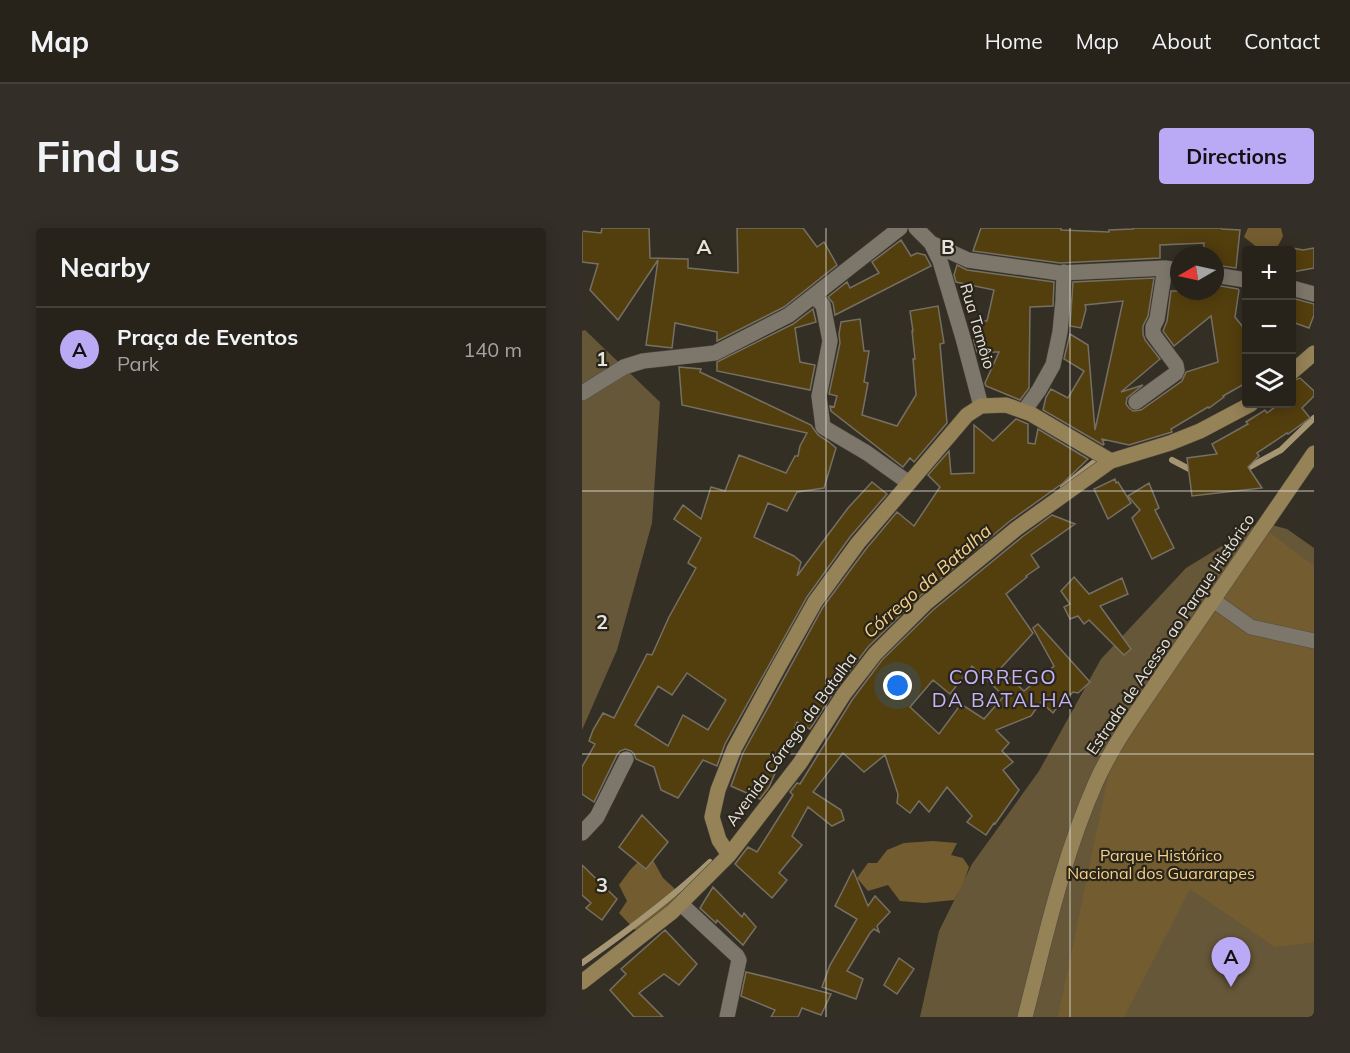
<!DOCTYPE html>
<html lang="en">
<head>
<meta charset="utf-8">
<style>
	:root { --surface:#27231b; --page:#332f28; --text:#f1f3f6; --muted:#a4a4a3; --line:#43403a; --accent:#baaaf6 }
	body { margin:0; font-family:Mulish,sans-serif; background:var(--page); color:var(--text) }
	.controls { position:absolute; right:18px; top:18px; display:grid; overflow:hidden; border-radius:6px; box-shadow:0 3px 15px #0003 }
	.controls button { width:54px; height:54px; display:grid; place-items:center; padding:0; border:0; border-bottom:2px solid var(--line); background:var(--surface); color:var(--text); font:30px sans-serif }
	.compass { position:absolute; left:588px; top:18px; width:54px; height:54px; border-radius:50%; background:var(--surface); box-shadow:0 3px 15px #0003; rotate:261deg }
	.you { position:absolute; left:316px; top:458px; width:21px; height:21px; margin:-15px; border:4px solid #fff; border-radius:50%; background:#1a73e8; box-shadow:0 0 0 9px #1a73e833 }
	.badge { display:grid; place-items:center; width:39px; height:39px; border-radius:50%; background:var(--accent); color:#111; font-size:20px; font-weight:700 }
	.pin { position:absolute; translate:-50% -50px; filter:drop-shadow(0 2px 3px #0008) }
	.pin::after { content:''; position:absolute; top:32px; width:21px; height:18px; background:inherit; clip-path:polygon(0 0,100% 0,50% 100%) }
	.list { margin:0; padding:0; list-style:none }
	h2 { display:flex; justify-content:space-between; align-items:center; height:78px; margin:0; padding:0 24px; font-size:26px }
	h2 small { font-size:20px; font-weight:400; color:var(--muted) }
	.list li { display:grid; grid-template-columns:39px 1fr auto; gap:18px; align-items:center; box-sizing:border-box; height:84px; padding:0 24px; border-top:2px solid var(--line) }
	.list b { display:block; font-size:22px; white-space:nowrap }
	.list p { margin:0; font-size:20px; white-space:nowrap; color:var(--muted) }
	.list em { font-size:20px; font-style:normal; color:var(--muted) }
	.icon { flex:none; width:33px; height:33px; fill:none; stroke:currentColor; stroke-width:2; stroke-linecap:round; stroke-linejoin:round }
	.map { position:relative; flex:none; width:732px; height:789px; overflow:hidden; border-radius:6px }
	header { display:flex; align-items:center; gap:36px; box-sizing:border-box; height:84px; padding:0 30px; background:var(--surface); border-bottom:2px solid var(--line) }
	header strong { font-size:28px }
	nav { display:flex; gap:33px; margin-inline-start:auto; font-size:21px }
	.intro { display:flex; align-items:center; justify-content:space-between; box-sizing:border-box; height:144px; padding:0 36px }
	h1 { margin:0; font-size:42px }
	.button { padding:15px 27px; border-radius:6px; background:var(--accent); color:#111; font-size:21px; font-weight:700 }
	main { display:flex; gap:36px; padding:0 36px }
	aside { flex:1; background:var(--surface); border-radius:6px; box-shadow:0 3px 15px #0003 }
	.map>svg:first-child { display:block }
</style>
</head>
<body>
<header>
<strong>Map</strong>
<nav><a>Home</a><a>Map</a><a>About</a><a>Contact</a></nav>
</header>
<div class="intro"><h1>Find us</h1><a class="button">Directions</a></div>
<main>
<aside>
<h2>Nearby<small></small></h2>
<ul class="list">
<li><span class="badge">A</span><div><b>Praça de Eventos</b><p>Park</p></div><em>140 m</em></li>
</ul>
</aside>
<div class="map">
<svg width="732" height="789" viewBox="0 0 732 789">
	<rect width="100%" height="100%" fill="#342f24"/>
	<path fill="#665739" d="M3,102L78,174L70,295L35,422L0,502V103Z
		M679,294L705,301L732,320V789H338L357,703L390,636L457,543L519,431L604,340Z"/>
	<path fill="#735d30" d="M666,0H699L701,8C695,22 692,23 677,22L676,20L662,9Z
		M687,304L732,338V714L693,719L608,661L542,789H476L530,530Z
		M351,613L375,615L369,627L381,630L387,639L381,656L372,672L342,675L318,673L306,657L286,663L275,650L286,635H295L305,622L322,615Z
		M71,632L81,650L92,660L96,669L62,699L53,702L37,685L45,673L37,657L48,642L56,634L64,641Z"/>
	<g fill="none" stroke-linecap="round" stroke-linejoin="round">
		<path stroke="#a69573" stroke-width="6" d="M590,232L613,244
			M660,243L699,222L732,190
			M481,259L517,230
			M0,735C44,704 89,671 128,634"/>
	</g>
	<path fill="#533e0d" stroke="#767064" stroke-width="1.5" fill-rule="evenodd" d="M20,0H67L68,30L106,31V40L156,45L155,0H221L235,19L242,14L255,37L202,79L135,113V104L93,95L90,120L64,117L76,32L36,92L8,62L16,36L0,34V3L19,5Z
		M399,0H479V2L527,4V2L551,1V0H639L640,1L658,2L654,40L633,37V27H621L622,15L578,17V30L478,35L391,23Z
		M319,12L329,28L335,25L343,27L349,38L253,87L251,75L246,69L265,54L268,60L297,45L290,34Z
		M710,20L721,22L732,20V40L710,44Z
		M375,37L385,42L472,54L471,78L448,79L447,160L438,172L404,158L403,155L417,124H395L392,113V93H405L412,62L374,54L372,47Z
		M572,50L566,88L561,98V106L563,112L578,131L539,164L561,157L545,170L544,176L547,180L551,183L559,182L600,153L604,144L636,134L629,88L592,118L581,103L585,93L589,63H633V57L656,61L657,62L653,89L664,103V155L641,168L642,169L627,180L626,179L589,201L590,204L547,217L520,211L522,216L521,217L461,182L464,169L469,161L486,170L502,143L482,131L488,106L506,117L513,202L541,73L503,77L504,81L499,100L488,98L491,54Z
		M710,70L732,76V87L727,100L710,94Z
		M356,78L362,115L358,116L365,195L332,234L328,230L321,239L249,183L248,178L252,179L255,168L247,166L258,115L257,106L259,94L278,91L282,123H287L282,154L286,155L280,187L315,198L334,167L331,131H333L330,103H331L328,83Z
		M231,81L234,94L213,100L218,134L233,137L228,162L135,143V134L211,96Z
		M97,139L119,141L118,144L229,197L236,207L247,214L254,220L242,260L215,264L205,283L186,275L172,309L212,328L219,334L215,348L266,280L290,254L305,266L268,309L225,369L143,516L135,538L121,532L96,570L79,562L72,539L54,531L52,526L49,523L43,521L38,523L35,527L12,574L0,566V539L13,516L7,513L11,502L21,485L32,490L65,426L70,427L87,389L114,340L106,335L119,310L92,291L101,277L119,291L129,259L143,263L157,227L204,245L213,228H216L218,218L225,205L100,177ZM105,445L144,472L126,502L101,487L86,518L53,497L76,458L90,467Z
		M718,150L732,163V168L720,180L728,190L706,206L705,205L675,225L677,228L666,239L680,260L610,268L605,230L635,226L630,216L666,196L664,194L683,182L685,185L697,176H710V153Z
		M434,191L446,196V215L453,216L456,201L506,231L481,255L428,293L338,368L286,419L254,461L228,501L215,494L187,559L178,571L149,558L161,525L241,379L284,321L315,284L332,298L358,259L346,247L367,223L369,246L392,245V197L411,213Z
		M533,251L534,255L536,254L549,275L526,291L512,261Z
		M567,255L577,280L573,282L592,320L570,331L550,290L558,282L546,268Z
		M470,287L493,296L449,327L457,339L444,348L445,349L424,366L451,405L418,441L442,463L472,438L451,400L456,396L508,454L496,465L491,464L486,469L484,467L471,485L459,474L449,488L414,502L427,515L420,523L431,534L421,542L437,562L413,596L412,595L404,607L395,601L385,594L390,588L365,559L347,584L337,573L328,585L315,575L316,566L303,527L282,544L261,525L231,564L259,582L262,592L250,598L226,579L210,608L220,617L197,645L205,652L190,670L153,636L166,619L175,624L211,567L208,564L215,555L218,556L270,472L300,432L351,382L440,309ZM390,438L422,468L402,491L379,476L357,506L328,479L351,452L368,466Z
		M492,349L507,366L540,350L546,366L518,378L549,421L542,427L507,392L502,396L496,388L488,391L482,379L488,376L479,363Z
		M60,587L86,614L64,641L37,619Z
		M0,637L35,671L20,692L4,680L9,675L0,667Z
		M271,642L286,678L293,668L308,684L295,698L297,704L292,701L288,705L265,743L281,751L274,771L240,759L248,737L275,691L253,678Z
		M131,659L160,689L162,685L174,699L161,717L135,692L134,695L118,680Z
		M83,702L115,736L97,757L82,746L57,765L81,789H52L28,762L44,746L39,741Z
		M317,730L332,741L315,766L302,757Z
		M164,744L197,752L249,766L239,787L220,780L216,789H189L193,782L159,768Z"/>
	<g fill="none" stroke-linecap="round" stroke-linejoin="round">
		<g stroke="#514c43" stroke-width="16">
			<path id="street" d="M334,0L349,15L358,33L381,110L399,178
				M349,15L386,32L478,45L583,40L597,42
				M633,47L664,52
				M710,60L732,66
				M231,68L241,77L248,113L237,168L241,199L285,225L327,255
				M0,165L42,139L61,133L133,125L207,87L318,0
				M554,174L594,145L595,142L594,137L571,106V99L575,91L583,40
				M442,183L457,162L471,137L478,104L481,73L482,44
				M631,372L669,399L732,413
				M0,605L15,589L44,531
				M99,676L155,728L157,732L145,789"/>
		</g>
		<g stroke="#514c43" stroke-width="16">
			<path id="secondary" d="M710,144L732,125
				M147,627L137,612L130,589L136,562L152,521L197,438L233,374L276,315L385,187L399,178L424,177L449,186L529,233
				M0,754L90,684L147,627L218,535L262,466L293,426L344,375L434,301L529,233L588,215L618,203L669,176
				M443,789C463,711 481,628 514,554C533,512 562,474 588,435C636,365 684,295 732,225"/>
		</g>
		<use href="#street" stroke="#7d766a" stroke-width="15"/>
		<use href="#secondary" stroke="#968257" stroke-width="15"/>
	</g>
	<path fill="none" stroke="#e6e3dc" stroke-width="1.5" stroke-opacity="0.55" d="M244,0V789M488,0V789M0,263H732M0,526H732"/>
	<g text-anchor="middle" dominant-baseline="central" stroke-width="4.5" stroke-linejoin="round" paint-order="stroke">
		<g font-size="16" fill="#e6e3dc" stroke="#2a251a">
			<text transform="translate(396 98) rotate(74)">Rua Tamôio</text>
			<text transform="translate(588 406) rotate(-56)">Estrada de Acesso ao Parque Histórico</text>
			<text transform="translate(209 511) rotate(-54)">Avenida Córrego da Batalha</text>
		</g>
		<g font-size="16" fill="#f6d189" stroke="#2a251a">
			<text x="579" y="627">Parque Histórico<tspan x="579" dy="18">Nacional dos Guararapes</tspan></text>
		</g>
		<g font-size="18" font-style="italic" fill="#f4d088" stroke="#2a251a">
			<text transform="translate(345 353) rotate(-41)">Córrego da Batalha</text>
		</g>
		<g font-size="20" letter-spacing="1.5" fill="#c3b4fb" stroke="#2a251a">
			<text x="421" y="448">CORREGO<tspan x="421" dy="23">DA BATALHA</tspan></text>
		</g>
	</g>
	<g font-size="20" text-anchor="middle" font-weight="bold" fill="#e6e3dc" stroke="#2a251a" stroke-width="4.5" stroke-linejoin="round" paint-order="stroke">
		<text x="122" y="26">A</text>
		<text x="366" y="26">B</text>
		<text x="20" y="138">1</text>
		<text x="20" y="401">2</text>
		<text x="20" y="664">3</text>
	</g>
</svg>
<div class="controls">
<button>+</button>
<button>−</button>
<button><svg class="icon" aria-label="layers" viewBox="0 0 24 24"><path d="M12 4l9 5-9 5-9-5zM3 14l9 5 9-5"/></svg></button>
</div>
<svg class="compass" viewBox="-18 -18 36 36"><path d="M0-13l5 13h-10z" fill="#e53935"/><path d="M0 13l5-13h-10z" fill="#a4a4a3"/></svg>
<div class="you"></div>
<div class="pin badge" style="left:649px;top:759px">A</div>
</div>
</main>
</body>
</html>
